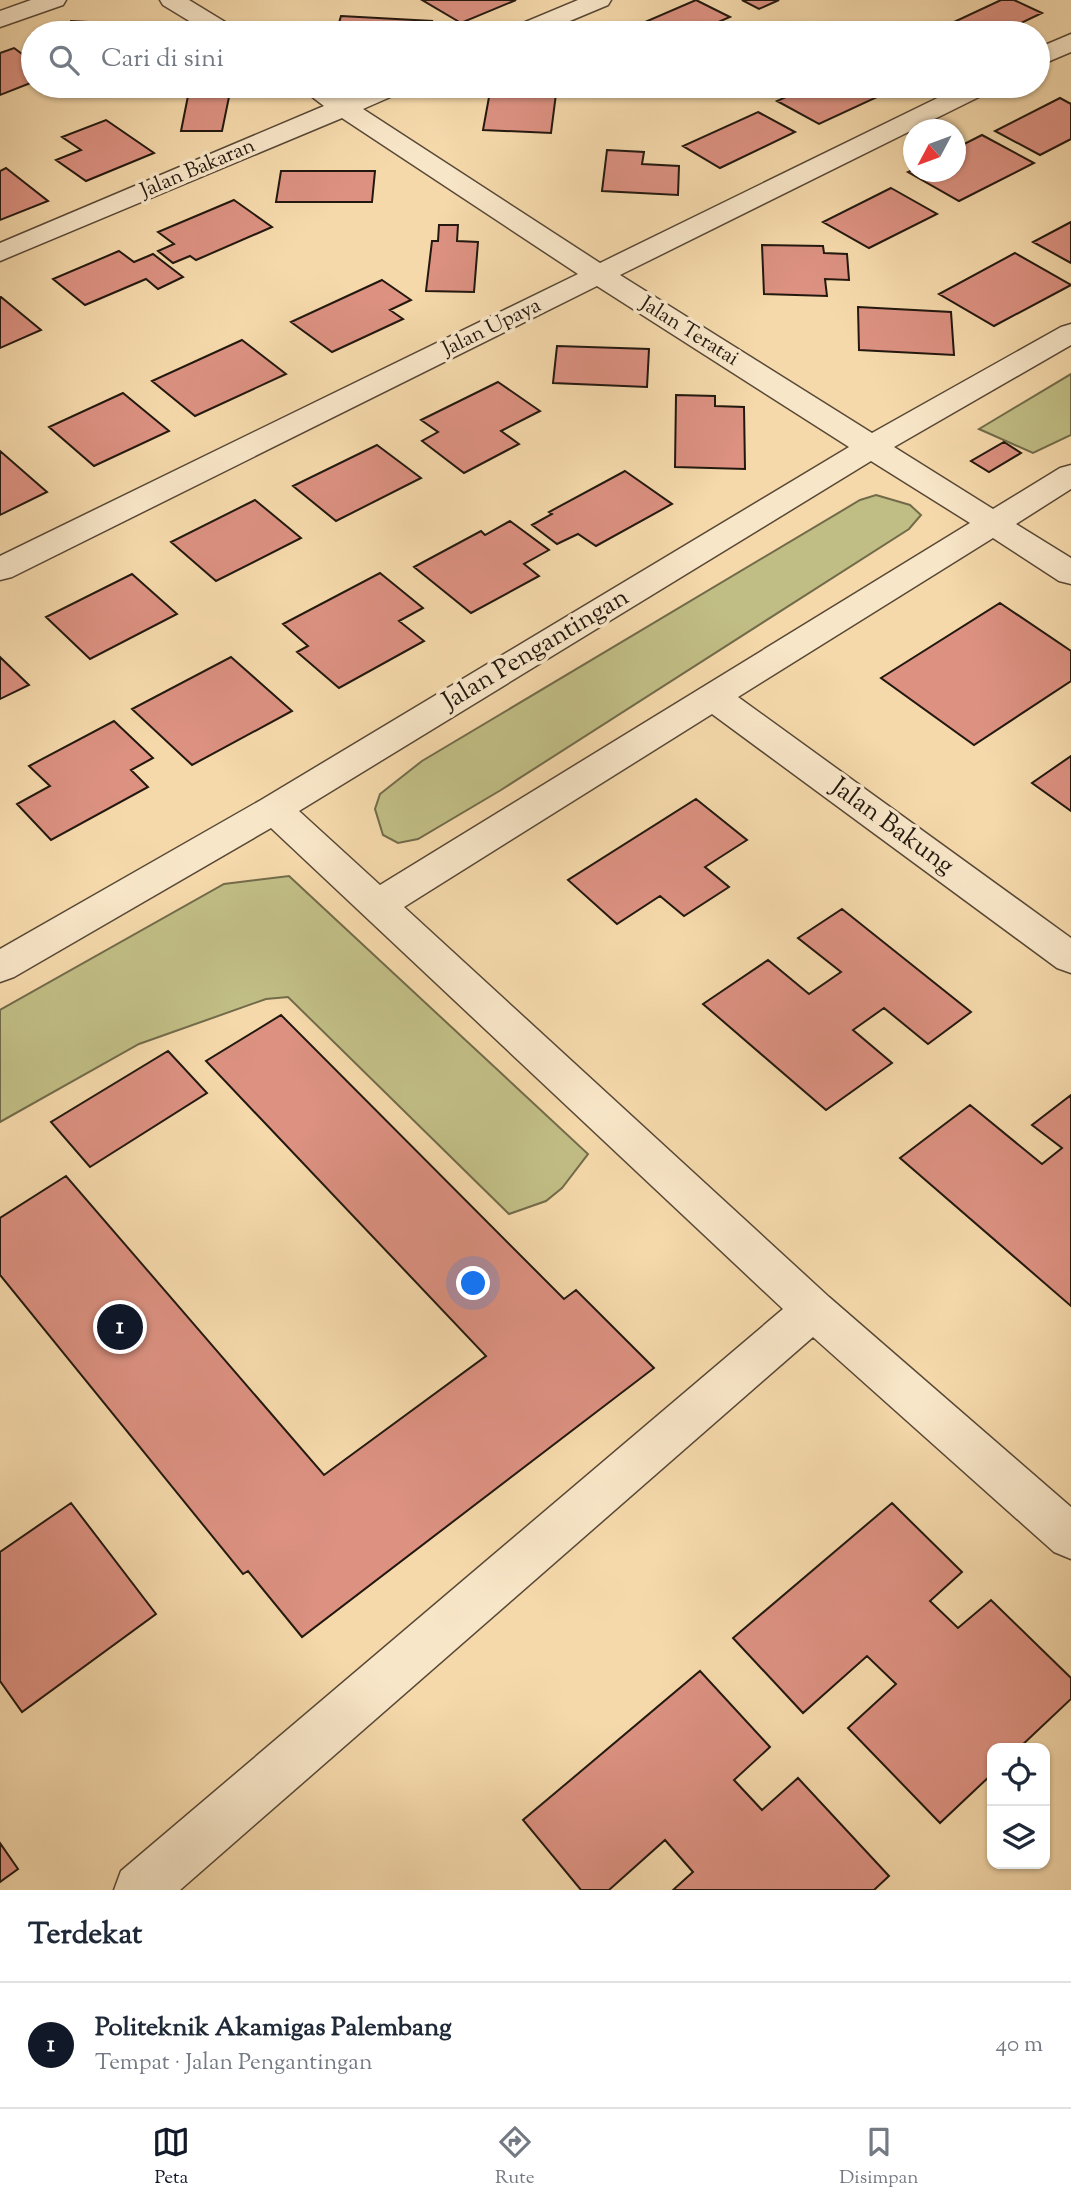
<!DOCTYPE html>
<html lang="id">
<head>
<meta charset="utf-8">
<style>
	:root { --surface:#fff; --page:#f2f2f3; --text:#1f2937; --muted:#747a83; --line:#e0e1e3; --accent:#111827 }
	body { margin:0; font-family:"Sorts Mill Goudy",serif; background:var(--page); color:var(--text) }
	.controls { position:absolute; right:21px; bottom:21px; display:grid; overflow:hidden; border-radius:14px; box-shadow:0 2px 5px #0004 }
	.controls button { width:63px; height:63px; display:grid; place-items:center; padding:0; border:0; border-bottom:2px solid var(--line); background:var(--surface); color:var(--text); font:35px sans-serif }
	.compass { position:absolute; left:903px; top:119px; width:63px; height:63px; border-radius:50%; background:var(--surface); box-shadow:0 2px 5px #0004; rotate:229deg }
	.you { position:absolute; left:474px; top:1284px; width:24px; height:24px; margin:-18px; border:5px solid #fff; border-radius:50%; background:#1a73e8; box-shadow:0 0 0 10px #1a73e833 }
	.badge { display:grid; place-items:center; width:46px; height:46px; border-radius:50%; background:var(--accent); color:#fff; font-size:23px; font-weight:700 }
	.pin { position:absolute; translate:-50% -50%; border:4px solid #fff; box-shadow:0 2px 7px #0006 }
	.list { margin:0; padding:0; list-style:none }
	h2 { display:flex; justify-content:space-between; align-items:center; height:91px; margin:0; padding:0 28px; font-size:30px }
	h2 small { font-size:23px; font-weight:400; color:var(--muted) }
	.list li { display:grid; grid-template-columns:46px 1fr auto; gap:21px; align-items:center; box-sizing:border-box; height:126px; padding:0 28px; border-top:2px solid var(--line) }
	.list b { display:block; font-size:26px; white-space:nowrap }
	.list p { margin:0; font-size:23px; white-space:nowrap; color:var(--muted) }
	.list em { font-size:23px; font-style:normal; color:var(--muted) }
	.icon { flex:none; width:38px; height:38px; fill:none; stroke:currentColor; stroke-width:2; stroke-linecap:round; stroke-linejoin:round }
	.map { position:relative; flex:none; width:1071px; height:1890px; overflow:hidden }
	.search { position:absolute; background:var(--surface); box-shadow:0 2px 5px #0004; left:21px; right:21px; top:21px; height:77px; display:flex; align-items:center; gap:18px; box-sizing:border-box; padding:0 24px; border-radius:38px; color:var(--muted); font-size:26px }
	.sheet { height:217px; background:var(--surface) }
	nav { display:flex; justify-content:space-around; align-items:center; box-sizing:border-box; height:98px; border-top:2px solid var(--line); background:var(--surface); font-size:19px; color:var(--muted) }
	nav a { display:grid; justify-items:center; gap:4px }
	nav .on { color:var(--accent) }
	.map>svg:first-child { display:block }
</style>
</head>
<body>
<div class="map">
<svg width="1071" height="1890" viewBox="0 0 1071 1890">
	<rect width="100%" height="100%" fill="#f5d9ab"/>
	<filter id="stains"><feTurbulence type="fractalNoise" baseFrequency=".00286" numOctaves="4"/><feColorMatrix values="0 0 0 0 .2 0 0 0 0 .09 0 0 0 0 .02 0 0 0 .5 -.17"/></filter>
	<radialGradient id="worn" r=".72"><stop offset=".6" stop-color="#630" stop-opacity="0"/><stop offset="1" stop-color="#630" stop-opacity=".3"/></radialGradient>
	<path fill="#c1be85" stroke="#726b4a" stroke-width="2" d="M1071,374V435L1033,453L979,429Z
		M876,495L910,505L921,515L909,529L501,790L418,839L398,843L383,835L375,809L380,794L422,761L860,500Z
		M289,876L588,1154L562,1188L546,1201L509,1214L288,997L266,999L139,1044L0,1122V1010L224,884Z"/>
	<path fill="#dc9181" stroke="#23180f" stroke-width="2" d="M422,0H516L461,23Z
		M696,0L730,17L693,33H641L631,28Z
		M742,0H779L759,9Z
		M1001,0H1014L1042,13L1000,33H981L956,21Z
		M341,16L432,21L429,33H336Z
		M71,21L157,26L154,33H65Z
		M14,48L33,62V82L0,95V53Z
		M491,86H557L551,133L483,130Z
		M810,86H877L888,92L819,124L777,101Z
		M188,96L229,97L222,131H181Z
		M1060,98L1071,104V139L1040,155L995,131Z
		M758,112L795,132L720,168L683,146Z
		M106,120L154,153L86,181L56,160L81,150L62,137Z
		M982,135L1034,163L959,201L908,172L914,169V172H956V148Z
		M607,150L644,152L642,164L679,166L678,195L602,191Z
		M6,168L48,201L0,220V171Z
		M281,171H375L372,202H276Z
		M891,188L937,214L869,248L823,222Z
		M234,200L272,227L196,260L190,256L173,263L158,251L174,244L158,232Z
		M1071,222V263L1033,242Z
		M439,225H458L457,241L478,242L474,292L426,291L432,241H438Z
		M762,245L823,246L824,253L847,254L849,280L825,279L827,296L764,294Z
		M119,251L134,262L153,254L183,277L158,289L146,279L85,305L53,279Z
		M1015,253L1071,285L994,326L939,294Z
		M382,280L411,300L390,310L403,319L332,352L291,322Z
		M0,297H1L41,330L0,348Z
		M858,307L951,312L954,355L859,350Z
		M242,340L286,374L195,416L152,381Z
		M557,346L649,349L647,387L553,383Z
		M498,382L540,411L501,431L519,444L464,473L422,441L438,432L421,420Z
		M123,393L169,431L94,466L49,427Z
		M676,395L715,396V406L744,407L745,469L675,467Z
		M1004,442L1021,453L989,472L971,461Z
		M377,445L421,478L336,521L293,486Z
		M0,451L47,492L0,515Z
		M625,471L672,504L596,546L578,534L557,544L532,525L552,514L549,512Z
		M255,500L301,538L216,581L171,542Z
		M510,521L549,550L524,564L539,576L471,613L414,567L481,531L485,535Z
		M380,573L423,608L399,621L424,641L339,688L297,652L308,646L283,624Z
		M132,574L177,614L90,659L46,617Z
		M1000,603L1071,651V681L974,745L881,678Z
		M0,657L29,685L0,699Z
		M231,657L292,711L192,765L132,709Z
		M114,721L153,758L131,770L148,787L51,840L17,804L50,786L29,766Z
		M1071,756V811L1032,783Z
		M696,799L747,840L705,867L729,887L684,916L660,896L617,924L568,880Z
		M842,909L971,1012L928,1044L884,1008L853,1030L892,1063L826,1110L703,1004L768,960L809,994L841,972L798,938Z
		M281,1015L564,1299L576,1290L654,1368L302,1637L248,1571L243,1574L0,1275V1218L66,1176L324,1475L486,1356L206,1061Z
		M168,1051L207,1093L90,1167L51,1122Z
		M1071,1095V1306L900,1158L970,1105L1042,1164L1062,1148L1032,1125Z
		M71,1503L156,1614L22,1712L0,1681V1552Z
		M892,1503L962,1572L930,1601L958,1628L991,1600L1071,1678V1699L1019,1748H992V1774L940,1823L848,1728L896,1684L867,1656L803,1713L733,1638Z
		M700,1671L770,1747L734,1780L762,1810L798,1778L889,1876L874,1890H673L693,1872L665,1840L609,1890H581L523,1820Z
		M0,1843L18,1869L0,1882Z"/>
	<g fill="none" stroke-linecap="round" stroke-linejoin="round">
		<g stroke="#584836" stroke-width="3">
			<path id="street" d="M31,0H66L63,5L0,27V11Z
				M160,0H189L235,28L239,33H209L163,5Z
				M578,0H611L608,5L541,33H507L511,28Z
				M1071,34V52L1038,66V48Z
				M298,86H328L346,97L373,86H408L404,91L363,109L600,263L962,86H995L991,91L620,275L872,433L1061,327L1071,324V345L894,447L993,509L1060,468L1071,465V489L1016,524L1071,558V584L1059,581L993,538L738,697L1071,938V973L1057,968L712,714L404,907L829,1297L1071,1507V1559L1054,1552L813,1337L180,1890H114L121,1871L783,1309L271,828L14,977L0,982V949L261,800L849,447L597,286L12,577L0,580V556L578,274L342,118L0,261V243L324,106ZM871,461L970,523L380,885L299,811Z"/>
		</g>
		<use href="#street" fill="#f8e6c8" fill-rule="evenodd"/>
	</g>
	<g text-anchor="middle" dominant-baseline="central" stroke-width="7" stroke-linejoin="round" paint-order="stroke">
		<g font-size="21" fill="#23180f" stroke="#f8e6c8">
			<text transform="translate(198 169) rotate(-23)">Jalan Bakaran</text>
			<text transform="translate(492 328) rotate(-26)">Jalan Upaya</text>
			<text transform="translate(689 332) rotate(32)">Jalan Teratai</text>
		</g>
		<g font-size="26" fill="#23180f" stroke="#f8e6c8">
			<text transform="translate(536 650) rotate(-31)">Jalan Pengantingan</text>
			<text transform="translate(892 827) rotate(36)">Jalan Bakung</text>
		</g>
	</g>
	<rect width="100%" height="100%" filter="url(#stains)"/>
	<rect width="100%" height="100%" fill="url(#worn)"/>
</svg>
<div class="controls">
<button><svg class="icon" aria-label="locate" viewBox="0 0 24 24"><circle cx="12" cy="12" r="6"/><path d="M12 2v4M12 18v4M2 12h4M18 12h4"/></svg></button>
<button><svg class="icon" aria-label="layers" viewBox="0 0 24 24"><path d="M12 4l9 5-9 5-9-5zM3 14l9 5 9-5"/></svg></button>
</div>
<svg class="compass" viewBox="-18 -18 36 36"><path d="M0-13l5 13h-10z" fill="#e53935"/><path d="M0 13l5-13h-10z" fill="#747a83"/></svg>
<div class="you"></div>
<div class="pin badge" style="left:120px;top:1327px">1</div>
<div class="search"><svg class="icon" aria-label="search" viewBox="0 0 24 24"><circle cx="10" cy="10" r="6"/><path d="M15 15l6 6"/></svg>Cari di sini</div>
</div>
<section class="sheet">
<h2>Terdekat<small></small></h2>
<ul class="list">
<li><span class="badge">1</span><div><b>Politeknik Akamigas Palembang</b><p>Tempat · Jalan Pengantingan</p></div><em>40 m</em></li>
</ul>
</section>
<nav>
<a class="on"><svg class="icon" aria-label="map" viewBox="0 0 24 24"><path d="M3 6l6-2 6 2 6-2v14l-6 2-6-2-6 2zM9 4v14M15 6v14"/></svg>Peta</a>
<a><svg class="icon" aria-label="directions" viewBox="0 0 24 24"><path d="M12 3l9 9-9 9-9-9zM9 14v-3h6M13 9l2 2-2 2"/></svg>Rute</a>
<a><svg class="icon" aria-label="saved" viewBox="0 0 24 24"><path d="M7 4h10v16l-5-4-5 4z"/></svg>Disimpan</a>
</nav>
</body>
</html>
